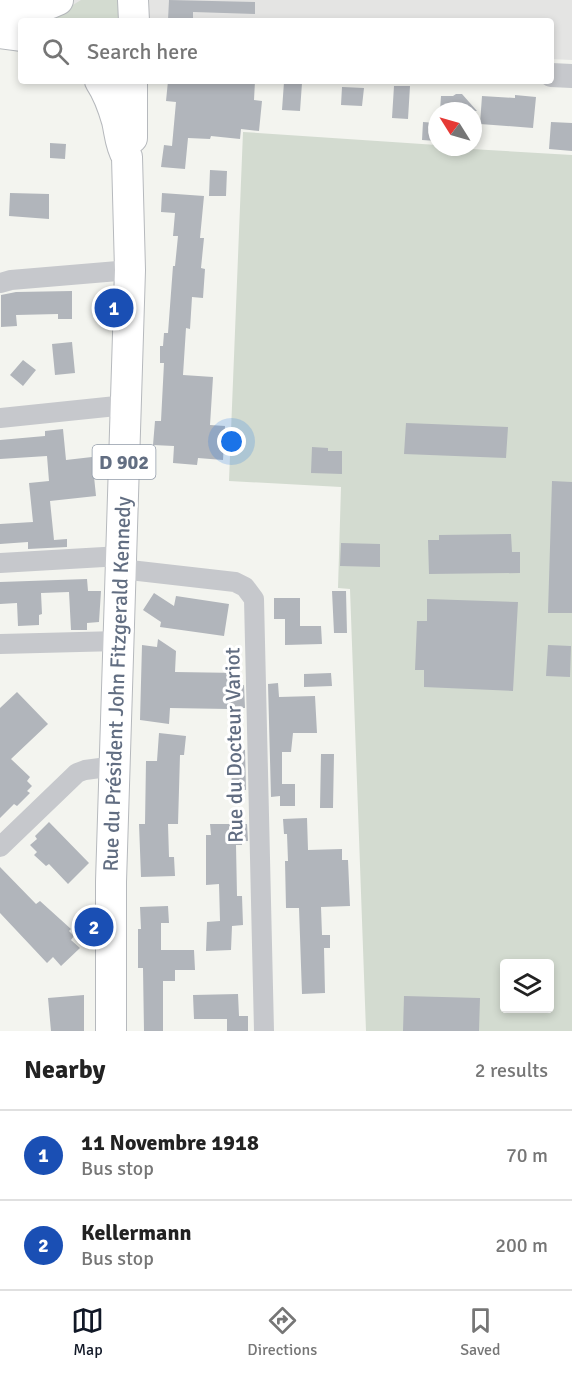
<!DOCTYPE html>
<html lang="en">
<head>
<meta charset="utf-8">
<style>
	:root { --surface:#fff; --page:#f2f2f2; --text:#222; --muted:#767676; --line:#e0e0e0; --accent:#111827 }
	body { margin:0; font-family:Signika,sans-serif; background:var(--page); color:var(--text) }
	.controls { position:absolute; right:18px; bottom:18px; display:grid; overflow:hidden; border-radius:6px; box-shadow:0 3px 9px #0003 }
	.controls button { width:54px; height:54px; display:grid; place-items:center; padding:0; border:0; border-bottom:2px solid var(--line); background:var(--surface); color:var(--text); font:30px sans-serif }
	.compass { position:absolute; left:428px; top:102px; width:54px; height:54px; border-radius:50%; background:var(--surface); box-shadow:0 3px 9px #0003; rotate:307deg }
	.you { position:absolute; left:232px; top:442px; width:21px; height:21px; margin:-15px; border:4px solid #fff; border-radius:50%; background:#1a73e8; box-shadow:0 0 0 9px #1a73e833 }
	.badge { display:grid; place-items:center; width:39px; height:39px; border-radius:50%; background:var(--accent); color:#fff; font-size:20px; font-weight:700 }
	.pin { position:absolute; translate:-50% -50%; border:3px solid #fff; box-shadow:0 2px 6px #0006 }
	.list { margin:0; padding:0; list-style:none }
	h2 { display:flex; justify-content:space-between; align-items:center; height:78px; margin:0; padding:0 24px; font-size:26px }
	h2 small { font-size:20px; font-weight:400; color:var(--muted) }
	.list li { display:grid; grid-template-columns:39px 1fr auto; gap:18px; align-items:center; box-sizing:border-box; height:90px; padding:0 24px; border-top:2px solid var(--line) }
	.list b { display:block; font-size:22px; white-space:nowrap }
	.list p { margin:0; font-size:20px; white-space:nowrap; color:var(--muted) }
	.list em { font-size:20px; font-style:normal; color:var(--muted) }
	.icon { flex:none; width:33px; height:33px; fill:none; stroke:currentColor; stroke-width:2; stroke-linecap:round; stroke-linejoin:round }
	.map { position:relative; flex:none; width:572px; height:1031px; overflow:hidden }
	.search { position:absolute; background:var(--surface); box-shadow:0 3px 9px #0003; left:18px; right:18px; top:18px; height:66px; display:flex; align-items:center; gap:15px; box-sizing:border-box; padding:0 21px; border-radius:6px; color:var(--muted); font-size:22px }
	.sheet { height:258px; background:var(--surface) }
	nav { display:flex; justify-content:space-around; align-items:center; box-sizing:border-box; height:84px; border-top:2px solid var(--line); background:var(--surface); font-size:16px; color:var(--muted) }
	nav a { display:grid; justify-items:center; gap:3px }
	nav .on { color:var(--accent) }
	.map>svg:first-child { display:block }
</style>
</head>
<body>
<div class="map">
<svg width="572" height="1031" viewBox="0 0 572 1031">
	<rect width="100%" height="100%" fill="#f3f4ef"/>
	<path fill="#e4e4e3" d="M0,0H572V60L551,59V21H21Z"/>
	<path fill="#d3dbd0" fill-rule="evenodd" d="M81,0H126V21H41L63,11Z
		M243,132L437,145V147L572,155V1031H366L350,589L338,588L341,487L229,481ZM504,964H550V1008H504Z"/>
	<path fill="#b1b5bb" d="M169,0L255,2V14L193,12V21L168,20Z
		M168,81L202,83V81H255L254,100L262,101L259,131L241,129L240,139L211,136L210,139L188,138L185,169L161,167L164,145L172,146L176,102L166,101Z
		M284,82L302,83L300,111L282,110Z
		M394,86H410L408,119L392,118Z
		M342,87L364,88L362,106L341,105Z
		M456,94H462L477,111H440L441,96H453Z
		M515,95L536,97L533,128L480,124L482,96L515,98Z
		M423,122L437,123V141L422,140Z
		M551,122L572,123V151L549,149Z
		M50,143L66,144L65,159L50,158Z
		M210,170L227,171L226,196H209Z
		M10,193L49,194V219L9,216Z
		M162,193L204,196L200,238H204L201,268L205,269L203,298L192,297L190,329L186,328L183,375L213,377L210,425L225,426L223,460L198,458L197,465L173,463L174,446L153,445L155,421H161L164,363H160V346H163L164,333H168L173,266H175L178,236H173L175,213L161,212Z
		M72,291V319H58V314L16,315L17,326L1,327V295L16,292Z
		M72,342L75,373L55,375L52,344Z
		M23,360L36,370L23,386L10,375Z
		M406,423L508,427L506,458L404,454Z
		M63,429L66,460L92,457L96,496L50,501L54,540L67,539V547L28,549V542L0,544V524L33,522L29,483L49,481L47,456L0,459V440L45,436V431Z
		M312,447L328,448V451H342V474L311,473Z
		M552,481L572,482V613H548Z
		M511,534L512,552H520V573L429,574L428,540H439V535Z
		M341,543L380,544V567L340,566Z
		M87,579L88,591H101L99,622L87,623V630H71L69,592L41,593L42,614L39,615V625L18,626L17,603L0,604V582Z
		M332,591H346L347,633H334Z
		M154,593L174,606L176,596L229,604L224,636L160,627L161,622L143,610Z
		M274,598H300V626H321L322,644L285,645V619H274Z
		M427,599L518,602L513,691L424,687V670H415L417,621H427Z
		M158,639L176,651L175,672L240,673L241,685H244L245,708H229V709L170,708L169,724L140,720L142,645L157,647Z
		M548,645L571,646L570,677L546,676Z
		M331,673L332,686L304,687V674Z
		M278,683L279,697L315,696L317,733H293L291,752H282V784H295V806H280V796L271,797L268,684Z
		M17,692L48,724L11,759L30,777L27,781L32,786L27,791L30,793L17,806L14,804L0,818V708Z
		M159,733L186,736L184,755H180L178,824H168L169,857H174L175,876L141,877L139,824H145L146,761H157Z
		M238,749L245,750L246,790L231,789L233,755L238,756Z
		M321,754H334L333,808H320Z
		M307,818L308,850L342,849V860H348L350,906L321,907L322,935H330V948H324L325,993L302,994L299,908H286L285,861H288L287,834H284L283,819Z
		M49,822L89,863L68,884L49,864L46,866L34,855L37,852L30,845L37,839L35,836Z
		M210,824H247L248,841H242V845H236L237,896H242L243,925L232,926L231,950L206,951L207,922L220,921L219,884L206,885V835H211Z
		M0,867L36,904L40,901L71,929L69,931L74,936L71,940L80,948L61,966L53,957L47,963L0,913Z
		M168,906L169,923H161V950H194L195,970H175V981H163V1031H144L143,968H138V929H141L140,907Z
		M238,994L239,1016H248V1031H227V1019H194L193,995Z
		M84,995V1031H51L48,998Z
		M404,996L480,998L479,1031H403Z"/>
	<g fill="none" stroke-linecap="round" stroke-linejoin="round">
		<g stroke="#b6b9bd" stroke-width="32">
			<path id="primary" d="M133,0L134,21
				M0,12C21,12 39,9 58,0
				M0,33L21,36
				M100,81C108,93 113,107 117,121C120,134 120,145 127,157L130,270L111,882V1031
				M132,81V138"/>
		</g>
		<path stroke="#c6c8cc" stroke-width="20" d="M0,283L11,280L130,270
			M0,418L126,405
			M0,563L121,556
			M121,569L235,582L245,587L254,599L264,1031
			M0,644L119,641
			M0,847L77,773L85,770L115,766"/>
		<path stroke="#c6c8cc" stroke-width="24" d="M551,75L572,76"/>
		<use href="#primary" stroke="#fff" stroke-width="30"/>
	</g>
	<g text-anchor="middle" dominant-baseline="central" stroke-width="6" stroke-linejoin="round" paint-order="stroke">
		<rect fill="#fff" stroke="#919aa8" stroke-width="1.5" x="92.5" y="445" width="63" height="34" rx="4.5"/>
		<g font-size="20" font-weight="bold" fill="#626e82">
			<text x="124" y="462">D 902</text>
		</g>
		<g font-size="21" fill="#626e82" stroke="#fff">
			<text transform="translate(117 684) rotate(-88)">Rue du Président John Fitzgerald Kennedy</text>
			<text transform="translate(234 745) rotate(-91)">Rue du Docteur Variot</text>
		</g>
	</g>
</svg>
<div class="controls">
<button><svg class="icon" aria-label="layers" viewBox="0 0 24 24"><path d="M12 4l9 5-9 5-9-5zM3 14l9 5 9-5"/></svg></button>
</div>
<svg class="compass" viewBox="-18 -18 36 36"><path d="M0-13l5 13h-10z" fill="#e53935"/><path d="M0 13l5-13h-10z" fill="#767676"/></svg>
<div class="you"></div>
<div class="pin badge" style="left:114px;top:308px;background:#1a4fb4">1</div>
<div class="pin badge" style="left:94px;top:927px;background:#1a4fb4">2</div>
<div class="search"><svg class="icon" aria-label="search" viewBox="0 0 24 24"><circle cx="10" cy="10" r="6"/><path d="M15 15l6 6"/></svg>Search here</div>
</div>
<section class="sheet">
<h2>Nearby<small>2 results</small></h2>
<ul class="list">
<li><span class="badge" style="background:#1a4fb4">1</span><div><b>11 Novembre 1918</b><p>Bus stop</p></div><em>70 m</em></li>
<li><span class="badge" style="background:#1a4fb4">2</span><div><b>Kellermann</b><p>Bus stop</p></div><em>200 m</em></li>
</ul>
</section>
<nav>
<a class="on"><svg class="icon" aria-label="map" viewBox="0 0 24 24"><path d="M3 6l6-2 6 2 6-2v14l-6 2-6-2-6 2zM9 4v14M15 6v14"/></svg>Map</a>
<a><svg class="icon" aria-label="directions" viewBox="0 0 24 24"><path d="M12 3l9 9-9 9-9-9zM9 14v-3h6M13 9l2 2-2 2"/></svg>Directions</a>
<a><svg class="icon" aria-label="saved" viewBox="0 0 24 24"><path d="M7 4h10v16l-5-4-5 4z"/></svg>Saved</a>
</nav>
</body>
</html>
